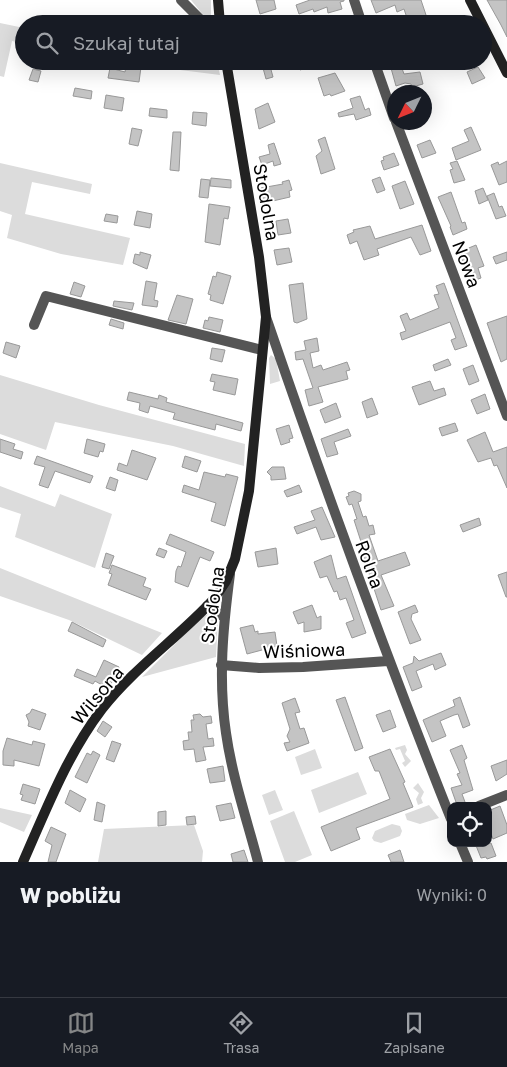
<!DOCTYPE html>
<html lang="pl">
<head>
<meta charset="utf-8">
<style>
	:root { --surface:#171b24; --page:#242831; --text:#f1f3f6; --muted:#9ea1a6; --line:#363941; --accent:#858687 }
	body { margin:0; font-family:"Golos Text",sans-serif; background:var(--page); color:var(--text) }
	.controls { position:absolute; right:15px; bottom:15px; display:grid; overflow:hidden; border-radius:10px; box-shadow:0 5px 20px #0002 }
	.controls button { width:45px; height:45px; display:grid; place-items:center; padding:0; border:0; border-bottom:1px solid var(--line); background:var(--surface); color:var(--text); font:25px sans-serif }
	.compass { position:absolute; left:387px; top:85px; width:45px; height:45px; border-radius:50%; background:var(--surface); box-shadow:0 5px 20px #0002; rotate:227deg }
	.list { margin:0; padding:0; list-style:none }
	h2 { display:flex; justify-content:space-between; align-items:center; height:65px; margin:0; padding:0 20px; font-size:21px }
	h2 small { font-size:16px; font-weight:400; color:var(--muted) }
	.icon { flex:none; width:28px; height:28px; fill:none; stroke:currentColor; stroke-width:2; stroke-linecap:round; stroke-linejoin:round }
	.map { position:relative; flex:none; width:507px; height:862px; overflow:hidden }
	.search { position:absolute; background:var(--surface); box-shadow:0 5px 20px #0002; left:15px; right:15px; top:15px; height:55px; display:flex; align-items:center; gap:12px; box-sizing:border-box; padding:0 18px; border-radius:28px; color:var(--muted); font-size:19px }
	.sheet { height:135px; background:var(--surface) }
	nav { display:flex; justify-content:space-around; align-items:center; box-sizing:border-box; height:70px; border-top:1px solid var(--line); background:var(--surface); font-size:14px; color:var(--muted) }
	nav a { display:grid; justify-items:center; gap:2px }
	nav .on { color:var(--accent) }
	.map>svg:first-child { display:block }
</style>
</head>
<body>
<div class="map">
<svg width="507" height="862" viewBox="0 0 507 862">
	<rect width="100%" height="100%" fill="#fff"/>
	<path fill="#dcdcdc" d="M191,0H211V21H208Z
		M0,23L24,28V44L12,41L4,77L0,76Z
		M109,61H217L220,75Z
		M0,163L92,184L90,194L32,182L25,214L130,238L123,265L61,254L7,238L12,215L0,211Z
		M271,355L276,359L280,381L270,384L269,358Z
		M0,375L99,405L245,444L244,466L173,446L55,422L46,450L0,434Z
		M0,486L55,507L60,494L112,514L95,568L15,537L21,514L0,507Z
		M0,568L162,633L142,655L69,620L0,596Z
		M209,614L218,620L216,657L142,677L203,616Z
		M405,745L407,750L405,754L411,761L405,767L402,763L405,761L400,749L396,750L395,748Z
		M315,749L322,768L301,775L295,757Z
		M358,772L367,794L319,813L311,790Z
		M418,783L424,792L421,798L423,803L418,805L416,799L419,793L413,788Z
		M275,790L283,810L269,815L262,795Z
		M429,805L439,818L420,824L407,820L405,814Z
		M0,808L32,815L24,832L0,822Z
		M294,811L312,855L295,862H285L270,821Z
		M392,824L400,826L402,831L400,836L381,843L374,841L372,838L375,831Z
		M194,825L203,851L202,862H98L104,829Z"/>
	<path fill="#c4c4c4" stroke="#999" d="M256,0H274L276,9L260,14Z
		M310,0H344V1L340,2L342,9L328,13L327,7L314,12L313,9L299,14L296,5Z
		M371,0H421L426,15L408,21L404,9L397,12L395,5L376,13Z
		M487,0H507V37L501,25Z
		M297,61H322V63L300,70Z
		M389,61L400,63L404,74L420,72L423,84L412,87L411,84L405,83L396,86Z
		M126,66L141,67L139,82L108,78L110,68L125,72Z
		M270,66L273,77L266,79L263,68Z
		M478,67L485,78L472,84L467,72Z
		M33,69L41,71L38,82L29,80Z
		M335,73L345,91L331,96L330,94L324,96L318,78Z
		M75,88L92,91L91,99L73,96Z
		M106,95L124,98L122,111L104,108Z
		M360,96L365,110L369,108L371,115L356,120L354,114L339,117L338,113L353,108L350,99Z
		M268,103L275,122L259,129L255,109Z
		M150,108L167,110V118L149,116Z
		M193,112L207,113L206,126L192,124Z
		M471,127L481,150L456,160L452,148L469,141L464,130Z
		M132,128L142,130L138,146L129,144Z
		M173,132H181L179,171L170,170Z
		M325,137L335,169L321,174L316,156L322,151L318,140Z
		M430,140L436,153L422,158L417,145Z
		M274,143L281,164L274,166L273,161L262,165L259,157L270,154L268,145Z
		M394,153L399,165L384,170L381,161L384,160L383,157Z
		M457,161L465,180L454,183L450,170L453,169L450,163Z
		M507,161V182L499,185L491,165L498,162L499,165Z
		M380,177L385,190L377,193L372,180Z
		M211,178L231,180V188L210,186Z
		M201,179L210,180L208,198L199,197Z
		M289,180L292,190L289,191L290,197L264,203L261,188L283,184L282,182Z
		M405,181L414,204L400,209L392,186Z
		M483,188L488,200L479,204L475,191Z
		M451,192L462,223L465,222L467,229L453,235L450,227L451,226L438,197Z
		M494,193L499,207L502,206L506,216L496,219L487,196Z
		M209,204L230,207L228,219L224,218L220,245L205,242Z
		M137,211L152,214L150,228L134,225Z
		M106,214L118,216L117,223L104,221Z
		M288,219L291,233L278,235L276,221Z
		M422,225L431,251L420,255L411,237L377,249L379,255L364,260L357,241L350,244L347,235L354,232L353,230L370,226L375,239Z
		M476,245L484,266L478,268L481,278L470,282L459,252Z
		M289,248L292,262L277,265L274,250Z
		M140,252L151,255L147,269L133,263L135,254L140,255Z
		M507,252V260L496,264L493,257Z
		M217,272L231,276L223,304L210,300L211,295L208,294L213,276L216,277Z
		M146,281L157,283L154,300L158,301L157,307L142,305Z
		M74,282L85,286L81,297L70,294Z
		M303,283L307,319L297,323L294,322L289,285Z
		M444,283L467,346L455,350L451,340L456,338L450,322L402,340L400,333L406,331L400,316L407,313L410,320L439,308L434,295L439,294L436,286Z
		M177,295L193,299L186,324L168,320Z
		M114,301L134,303L132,310L113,306Z
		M507,316V359L501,362L487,323Z
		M209,317L223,320L220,332L203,328L205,320L208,321Z
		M111,319L124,323L123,329L109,325Z
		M317,338L319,351L310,353L313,368L321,365L323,370L347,362L350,370L346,371L348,379L318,387L323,402L309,406L305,390L313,388L303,359L296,360L295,352L306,350L304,341Z
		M6,342L20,346L16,358L3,353Z
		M212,348L225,350L222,362L210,359Z
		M448,359L451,365L435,371L433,365Z
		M473,365L479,381L469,385L463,369Z
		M212,374L238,379L235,395L213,390L215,382L210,381Z
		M430,381L434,391L444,388L446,395L419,405L412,387Z
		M129,392L158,399L159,395L167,398L166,402L243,423L241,431L216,424L215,430L173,419L175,413L150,406L148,413L139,410L140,403L127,400Z
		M485,394L490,409L477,414L471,400Z
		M372,398L378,414L367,418L362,402Z
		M336,403L341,417L325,423L320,410Z
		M455,423L458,431L442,436L439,428Z
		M289,425L293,438L289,439L290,442L281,445L276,429Z
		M348,429L351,436L334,442L338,454L327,457L321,439Z
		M485,432L493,452L507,447V488L497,465L494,466L491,458L478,462L467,440Z
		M0,439L15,444L13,449L23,452L21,459L0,452Z
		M87,439L105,444L103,452L100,451L98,457L84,453Z
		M132,450L156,458L147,480L117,470L119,463L127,466Z
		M37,456L93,476L90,483L55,471L48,488L39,485L45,467L34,464Z
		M185,456L201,461L197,472L182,467Z
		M272,467H284L286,479L271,480V476L267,472Z
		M204,472L225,477L226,474L238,477L225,526L211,521L216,503L182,492L184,485L199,490Z
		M110,477L118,480L115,491L106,488Z
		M299,485L302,492L287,497L284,491Z
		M354,491L361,494V501L358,502L363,517L366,516L369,526L373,525L375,534L369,535L378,561L405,552L410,565L381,575L394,606L381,610L362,552L364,551L354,520L357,519L352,504L349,505L346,497L349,496L348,493Z
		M322,507L335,537L321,540L316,527L297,534L294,527L315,520L311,511Z
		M479,518L481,525L463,532L460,525Z
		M170,534L214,552L210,561L200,557L188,587L175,582L176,571L178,566L181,567L186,552L166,544Z
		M159,548L167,551L164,558L156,555Z
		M276,548L278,564L258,567L255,552Z
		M106,553L114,556L109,569L102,567Z
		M331,555L337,579L346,576L366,633L352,638L346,623L354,620L346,598L340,600L337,591L334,592L327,576L320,578L314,562Z
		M112,565L146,578L143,586L151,589L146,600L108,585L112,574L109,573Z
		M507,572V597H506L498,575Z
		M312,605L317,618L321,616V629L304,632V622L298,624L293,612Z
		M415,605L418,612L412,614L411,619L421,640L410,644L398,612Z
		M72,622L106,640L103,647L68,631Z
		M253,625L255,632L258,631V634L275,632L277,646L247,654L240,628Z
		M441,653L446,665L435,670L433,664L416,671L422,687L412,691L403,667L413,663L414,656L419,661Z
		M104,660L119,667L111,684L105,680L102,685L95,681L93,684L74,676L77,669L96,677Z
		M345,697L363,748L355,751L336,700Z
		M460,697L470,725L463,728L458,714L454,715L440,721L446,736L432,742L423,720L455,706L453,700Z
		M295,698L300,712L295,713L300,729L304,728L309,743L287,751L284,743L290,742L287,736L290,729L282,703Z
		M32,709L46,714L40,730L28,726L29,722L26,715L30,713Z
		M390,710L396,727L383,732L376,715Z
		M200,714L203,717L211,716L212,723L206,724L208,739L213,738L214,746L203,747L206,760L196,762L194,749L184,750L183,741L189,740L188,732H192L191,720H194L193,715Z
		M103,721L112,727L105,737L97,731Z
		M7,738L32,745L33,741L45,744L39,766L14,760V766L3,765V751Z
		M112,741L121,744L114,762L106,759Z
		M462,745L467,758L464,760L473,790L462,794L465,802L457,805L451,788L462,785L457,774L460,773L450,750Z
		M390,749L405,782L403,783L413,807L356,828L360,839L331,851L321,827L390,799L379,771H375L369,757Z
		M93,751L100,755L87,783L75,777L87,753L91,755Z
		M507,760V774L496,781L491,766Z
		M223,766L225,781L210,783L207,769Z
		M23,784L40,789L35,804L21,800L23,795L20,794Z
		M70,790L86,799L80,812L65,803Z
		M97,802L105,805L102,822L94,820Z
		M231,803L235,818L220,821L216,806Z
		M500,806L507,825V833L493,839L488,826V811Z
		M166,811V825L158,826V812Z
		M195,816L196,824L187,825L186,817Z
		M51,827L66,834L56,862H48L52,845L45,841Z
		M475,843H491L496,856L487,859L486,857L481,858Z
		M244,850L248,862H233L231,854Z
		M400,850L404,862H391L388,855Z"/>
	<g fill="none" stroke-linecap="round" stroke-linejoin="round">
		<path stroke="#555" stroke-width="10" d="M181,0L205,24
			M354,0L362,24
			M374,61L394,118
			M396,122L507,416
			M266,317C324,486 385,653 451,819
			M34,325L46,296L262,350
			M230,574C223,627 218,679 226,733C232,776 247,820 258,862
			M207,606L224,617
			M221,665L259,668L303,667L388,661
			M479,806L507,795
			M460,843L468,862"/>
		<path stroke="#222" stroke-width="10" d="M218,0L220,24
			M470,0L507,73
			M23,862C46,810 67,755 102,709C134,668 179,637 214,599L226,581L235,559L249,491L266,317L259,257L226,61"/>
	</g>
	<g text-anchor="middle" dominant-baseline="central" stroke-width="4" stroke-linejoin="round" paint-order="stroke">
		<g font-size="18" fill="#000" stroke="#fff">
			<text transform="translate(267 202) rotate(80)">Stodolna</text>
			<text transform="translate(467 264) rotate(69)">Nowa</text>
			<text transform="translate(370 564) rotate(70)">Rolna</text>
			<text transform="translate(212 605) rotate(-82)">Stodolna</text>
			<text transform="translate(304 650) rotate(-2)">Wiśniowa</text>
			<text transform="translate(97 695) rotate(-50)">Wilsona</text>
		</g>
	</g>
</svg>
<div class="controls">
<button><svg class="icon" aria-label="locate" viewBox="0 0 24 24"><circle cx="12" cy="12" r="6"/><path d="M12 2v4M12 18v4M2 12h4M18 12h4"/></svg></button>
</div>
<svg class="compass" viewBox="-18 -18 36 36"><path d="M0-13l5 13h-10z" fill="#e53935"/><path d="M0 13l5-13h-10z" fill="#9ea1a6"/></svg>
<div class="search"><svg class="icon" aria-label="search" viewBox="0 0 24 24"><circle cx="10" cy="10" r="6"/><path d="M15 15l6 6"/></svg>Szukaj tutaj</div>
</div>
<section class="sheet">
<h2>W pobliżu<small>Wyniki: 0</small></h2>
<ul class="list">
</ul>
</section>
<nav>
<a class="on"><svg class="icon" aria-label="map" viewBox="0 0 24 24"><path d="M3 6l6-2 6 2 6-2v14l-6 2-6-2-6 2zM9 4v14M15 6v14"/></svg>Mapa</a>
<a><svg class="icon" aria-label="directions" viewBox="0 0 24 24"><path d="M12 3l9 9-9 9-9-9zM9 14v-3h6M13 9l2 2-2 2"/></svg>Trasa</a>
<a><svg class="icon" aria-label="saved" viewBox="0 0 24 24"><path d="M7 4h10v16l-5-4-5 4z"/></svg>Zapisane</a>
</nav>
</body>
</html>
